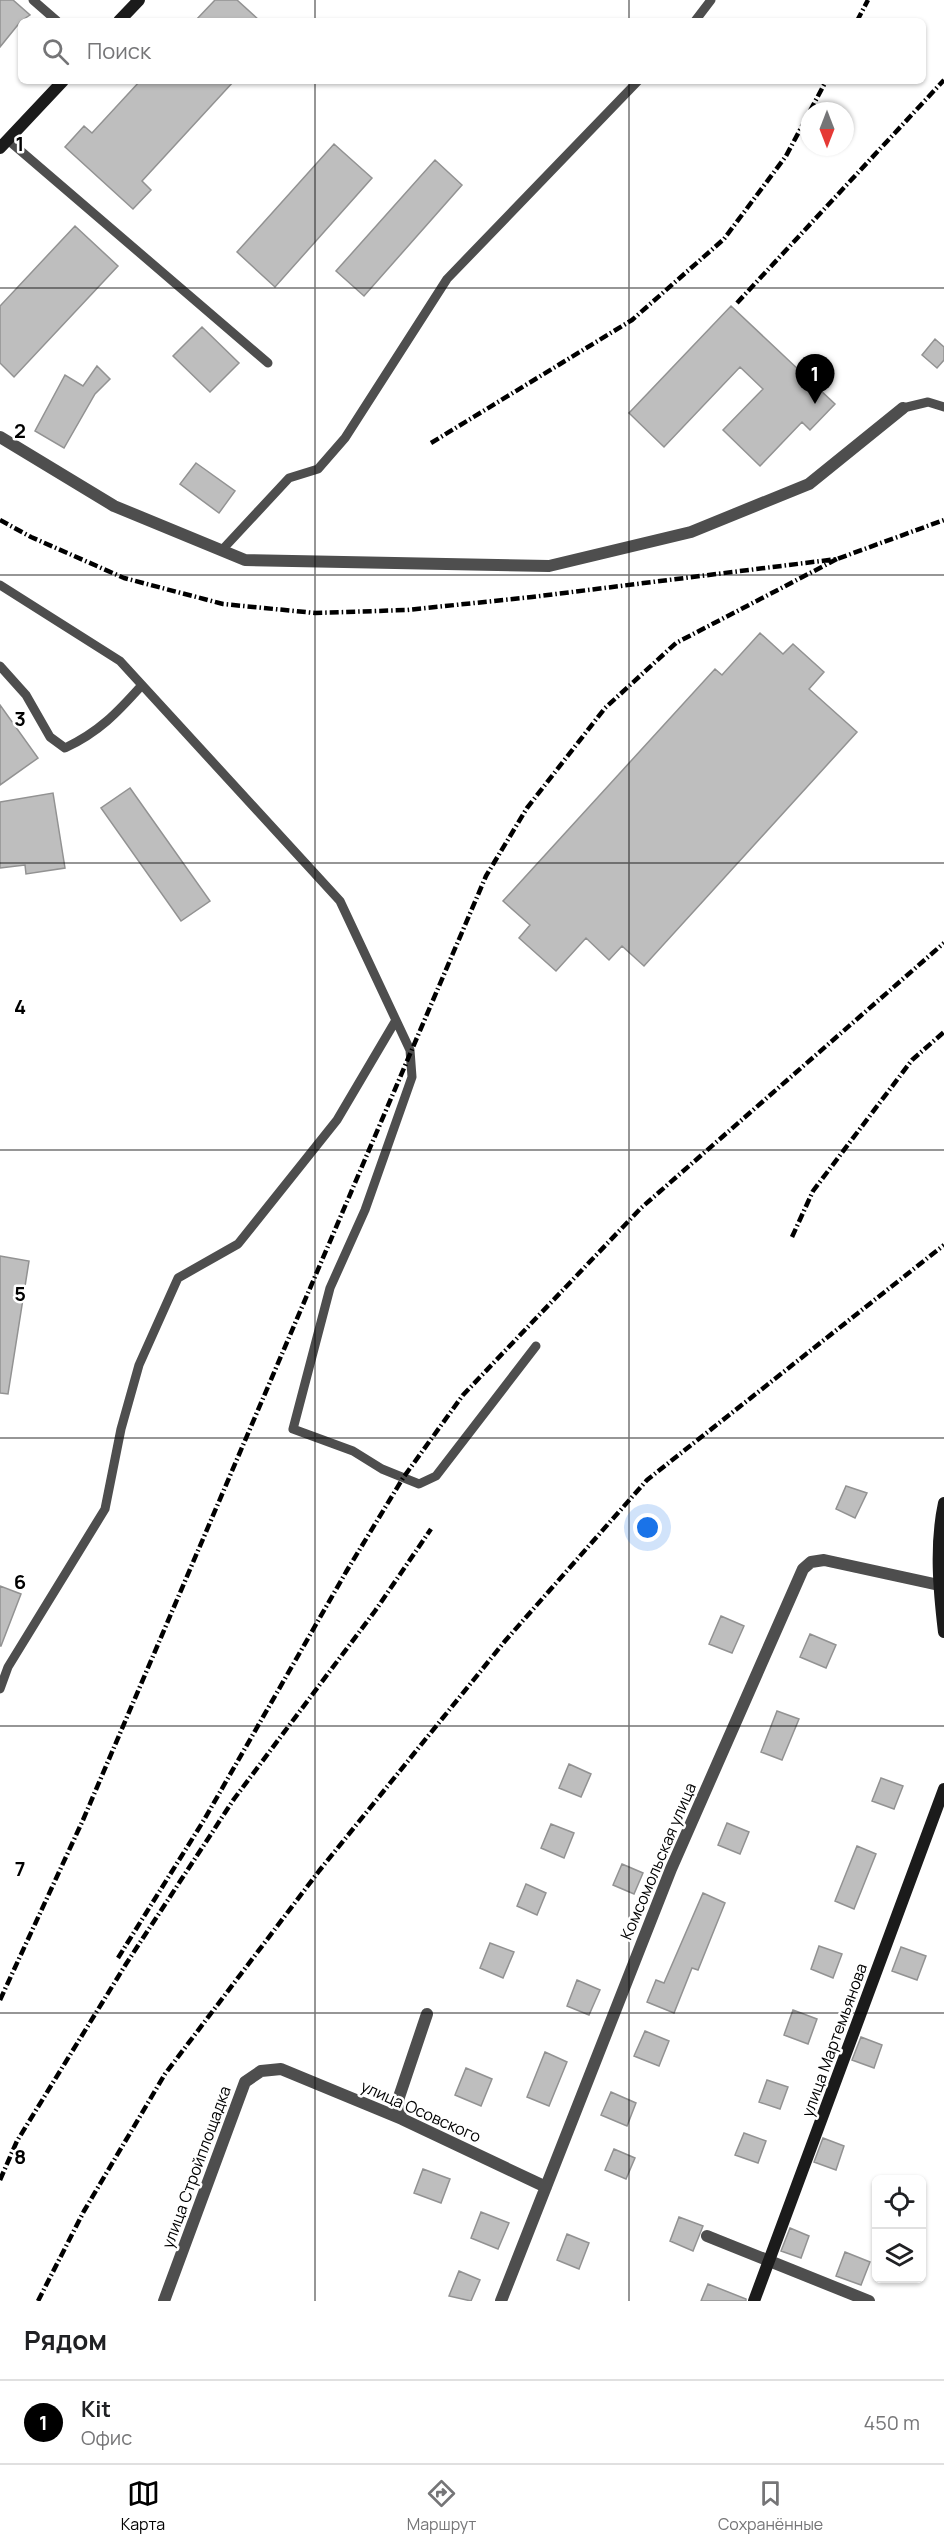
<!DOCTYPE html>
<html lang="ru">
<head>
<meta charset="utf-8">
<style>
	:root { --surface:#fff; --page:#f6f6f6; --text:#202124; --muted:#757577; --line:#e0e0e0; --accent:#000 }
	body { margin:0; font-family:Manrope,sans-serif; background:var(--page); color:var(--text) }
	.controls { position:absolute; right:18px; bottom:18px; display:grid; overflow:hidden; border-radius:9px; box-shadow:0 2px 4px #0004 }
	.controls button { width:54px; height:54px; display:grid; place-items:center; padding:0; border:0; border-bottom:2px solid var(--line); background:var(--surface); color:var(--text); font:30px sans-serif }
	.compass { position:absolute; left:800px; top:102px; width:54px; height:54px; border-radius:50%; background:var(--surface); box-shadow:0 2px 4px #0004; rotate:180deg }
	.you { position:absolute; left:648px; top:1528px; width:21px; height:21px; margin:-15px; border:4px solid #fff; border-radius:50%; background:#1a73e8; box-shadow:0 0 0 9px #1a73e833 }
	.badge { display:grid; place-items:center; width:39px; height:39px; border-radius:50%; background:var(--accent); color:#fff; font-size:20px; font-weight:700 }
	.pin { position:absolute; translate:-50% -50px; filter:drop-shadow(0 2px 3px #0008) }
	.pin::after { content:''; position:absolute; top:32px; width:21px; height:18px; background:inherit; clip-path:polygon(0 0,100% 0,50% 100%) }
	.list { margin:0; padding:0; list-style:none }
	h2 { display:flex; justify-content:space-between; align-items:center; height:78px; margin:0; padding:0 24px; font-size:26px }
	h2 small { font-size:20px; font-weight:400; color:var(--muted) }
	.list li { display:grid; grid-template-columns:39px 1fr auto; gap:18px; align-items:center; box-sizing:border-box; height:84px; padding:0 24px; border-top:2px solid var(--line) }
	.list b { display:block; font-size:22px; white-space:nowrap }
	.list p { margin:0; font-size:20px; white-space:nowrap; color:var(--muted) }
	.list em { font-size:20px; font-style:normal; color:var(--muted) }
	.icon { flex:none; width:33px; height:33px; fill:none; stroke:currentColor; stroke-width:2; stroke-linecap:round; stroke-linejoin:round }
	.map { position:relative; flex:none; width:944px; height:2301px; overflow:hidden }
	.search { position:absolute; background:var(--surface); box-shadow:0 2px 4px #0004; left:18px; right:18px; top:18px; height:66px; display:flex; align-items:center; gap:15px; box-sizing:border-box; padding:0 21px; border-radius:9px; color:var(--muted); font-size:22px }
	.sheet { height:162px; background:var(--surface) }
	nav { display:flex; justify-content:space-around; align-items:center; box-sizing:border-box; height:84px; border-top:2px solid var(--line); background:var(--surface); font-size:16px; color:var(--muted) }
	nav a { display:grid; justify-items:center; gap:3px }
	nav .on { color:var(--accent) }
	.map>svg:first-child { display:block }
</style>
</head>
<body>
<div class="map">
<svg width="944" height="2301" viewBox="0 0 944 2301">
	<rect width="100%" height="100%" fill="#fff"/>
	<path fill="#bebebe" stroke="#929292" stroke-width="1.5" d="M0,0H13L30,15L21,21L0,47Z
		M215,0H237L260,21H195Z
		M140,81H234L142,181L151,190L133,209L65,147L84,126L92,133Z
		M334,144L372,178L275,287L237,252Z
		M435,160L462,185L364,296L336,271Z
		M75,226L118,266L14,377L0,363V306Z
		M731,306L835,404L810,430L802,422L760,466L723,430L763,389L740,367L664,447L629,413Z
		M202,327L239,363L210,392L173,356Z
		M935,339L944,347V360L937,368L922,355Z
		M97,366L110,379L95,394L64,448L35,431L65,375L83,386Z
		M196,463L235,491L219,513L180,484Z
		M760,633L783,654L793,644L824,672L809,689L857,732L644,966L622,946L609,960L586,938L556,971L519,938L530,925L503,901L715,669L722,675Z
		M0,705L38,758L0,785Z
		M130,788L210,901L181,921L101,808Z
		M53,793L65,868L26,874L25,865L0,868V802Z
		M0,1256L29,1261L8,1394L0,1393Z
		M846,1486L867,1493L855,1518L836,1509Z
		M0,1586L21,1594L1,1646H0Z
		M721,1616L744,1626L732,1653L709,1644Z
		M810,1634L836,1645L826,1668L800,1657Z
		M777,1711L799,1719L782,1760L761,1752Z
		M569,1764L591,1774L581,1797L559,1788Z
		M881,1778L903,1786L894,1809L872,1801Z
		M727,1823L749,1832L740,1854L718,1845Z
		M551,1824L574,1833L564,1858L541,1848Z
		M857,1846L876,1854L854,1909L835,1901Z
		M622,1864L643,1873L634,1894L613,1885Z
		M526,1884L546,1893L537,1915L517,1906Z
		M703,1893L725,1903L698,1970L692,1968L674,2013L647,2002L656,1980L664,1983Z
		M490,1943L514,1952L503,1978L480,1968Z
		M819,1946L842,1954L833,1978L811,1969Z
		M901,1947L926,1956L917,1980L892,1971Z
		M577,1980L600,1990L589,2015L567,2006Z
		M793,2010L817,2019L808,2044L784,2035Z
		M645,2031L669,2041L659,2066L634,2056Z
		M861,2037L882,2045L874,2068L852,2060Z
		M545,2052L567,2062L549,2106L527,2097Z
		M466,2068L492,2079L481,2106L455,2095Z
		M767,2080L788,2087L780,2109L759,2102Z
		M611,2092L636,2103L627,2126L601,2115Z
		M744,2133L766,2141L758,2163L735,2155Z
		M823,2138L844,2146L836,2170L814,2162Z
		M614,2149L635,2158L626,2179L605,2170Z
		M423,2169L450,2179L441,2203L414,2193Z
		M481,2212L509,2223L498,2249L471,2238Z
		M679,2217L703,2226L693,2251L670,2241Z
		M790,2228L809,2236L801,2258L781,2251Z
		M567,2234L589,2243L579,2269L557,2260Z
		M845,2252L870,2262L861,2285L836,2276Z
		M459,2271L480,2280L471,2301L449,2296Z
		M708,2284L746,2299V2301H701Z"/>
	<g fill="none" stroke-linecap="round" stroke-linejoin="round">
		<path stroke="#4e4e4e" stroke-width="9" d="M33,0L57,21
			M695,21L711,0
			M8,140L268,363
			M903,408L928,402L944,407
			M222,550L289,478L318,469L345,438L447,279L638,81
			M0,585L120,661L340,901L410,1050L412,1077L365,1210L330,1288L293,1429L353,1451L382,1469L419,1484L436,1476L536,1346
			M0,666L26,695L50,737L65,748C99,732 117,713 142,685
			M0,1689L8,1667L105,1509L121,1429L139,1365L178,1278L238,1244L337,1120L396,1020"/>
		<path stroke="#4e4e4e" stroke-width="12" d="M0,437L114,506L245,560L549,566L691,532L809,484L903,408
			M402,2119L398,2108L399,2097L427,2014
			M707,2236L869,2301
			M164,2301L245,2082L261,2071L281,2069L402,2119L546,2187
			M501,2301L671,1869L803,1569L811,1562L824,1560L939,1585"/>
		<path stroke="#1b1b1b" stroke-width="12" d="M119,21L139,0
			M0,148L63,81
			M944,1503C935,1545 939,1590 944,1632
			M754,2301L944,1789"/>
		<path stroke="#000" stroke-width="4.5" stroke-dasharray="9 3 1.5 3" stroke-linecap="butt" d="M857,21L868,0
			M810,111L826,81
			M737,303L944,80
			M431,443L632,320L724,239L786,156L809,113
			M0,520L31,537L124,578L223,604L315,613L407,610L532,597L837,559L944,520
			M792,1237L813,1191L912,1060L944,1032
			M118,1958L204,1820L346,1572L403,1478L463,1395L641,1208L944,943
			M0,2000L83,1820L486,876L527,808L605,708L676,643L837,559
			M0,2180L17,2141L126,1964L234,1799L375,1611L431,1529
			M38,2301L84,2211L165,2074L319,1871L505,1641L647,1480L944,1245"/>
	</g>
	<path fill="none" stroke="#000" stroke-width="1.5" stroke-opacity="0.55" d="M315,0V21M629,0V21M315,81V2301M629,81V2301M0,288H944M0,575H944M0,863H944M0,1150H944M0,1438H944M0,1726H944M0,2013H944"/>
	<g text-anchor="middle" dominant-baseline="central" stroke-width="5" stroke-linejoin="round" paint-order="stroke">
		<g font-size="16" fill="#000" stroke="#fff">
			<text transform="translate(658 1861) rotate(-67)">Комсомольская улица</text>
			<text transform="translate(834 2040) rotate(-70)">улица Мартемьянова</text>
			<text transform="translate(421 2111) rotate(24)">улица Осовского</text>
			<text transform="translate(196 2167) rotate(-70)">улица Стройплощадка</text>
		</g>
	</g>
	<g font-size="20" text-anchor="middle" font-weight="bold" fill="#000" stroke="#fff" stroke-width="5" stroke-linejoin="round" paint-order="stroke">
		<text x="20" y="151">1</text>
		<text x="20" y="438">2</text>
		<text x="20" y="726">3</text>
		<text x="20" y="1014">4</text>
		<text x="20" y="1301">5</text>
		<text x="20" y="1589">6</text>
		<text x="20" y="1876">7</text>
		<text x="20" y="2164">8</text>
	</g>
</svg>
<div class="controls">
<button><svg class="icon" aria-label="locate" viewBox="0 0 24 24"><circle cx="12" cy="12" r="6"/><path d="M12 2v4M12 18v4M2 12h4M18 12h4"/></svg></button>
<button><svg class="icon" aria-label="layers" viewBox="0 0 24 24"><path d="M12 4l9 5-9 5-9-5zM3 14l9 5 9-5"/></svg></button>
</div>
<svg class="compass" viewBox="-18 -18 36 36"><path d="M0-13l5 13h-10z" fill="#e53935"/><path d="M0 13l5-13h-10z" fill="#757577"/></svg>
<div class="you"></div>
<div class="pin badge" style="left:815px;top:404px">1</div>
<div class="search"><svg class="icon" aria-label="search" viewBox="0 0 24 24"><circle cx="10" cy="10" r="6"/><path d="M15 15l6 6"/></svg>Поиск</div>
</div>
<section class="sheet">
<h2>Рядом<small></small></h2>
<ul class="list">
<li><span class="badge">1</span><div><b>Kit</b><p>Офис</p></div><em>450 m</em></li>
</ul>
</section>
<nav>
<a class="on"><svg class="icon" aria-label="map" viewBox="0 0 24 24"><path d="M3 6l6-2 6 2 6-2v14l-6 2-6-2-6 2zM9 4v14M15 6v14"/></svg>Карта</a>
<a><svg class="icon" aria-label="directions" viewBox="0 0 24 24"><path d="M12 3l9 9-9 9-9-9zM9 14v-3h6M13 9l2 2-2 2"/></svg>Маршрут</a>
<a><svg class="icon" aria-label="saved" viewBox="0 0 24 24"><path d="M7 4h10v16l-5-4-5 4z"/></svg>Сохранённые</a>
</nav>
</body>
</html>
